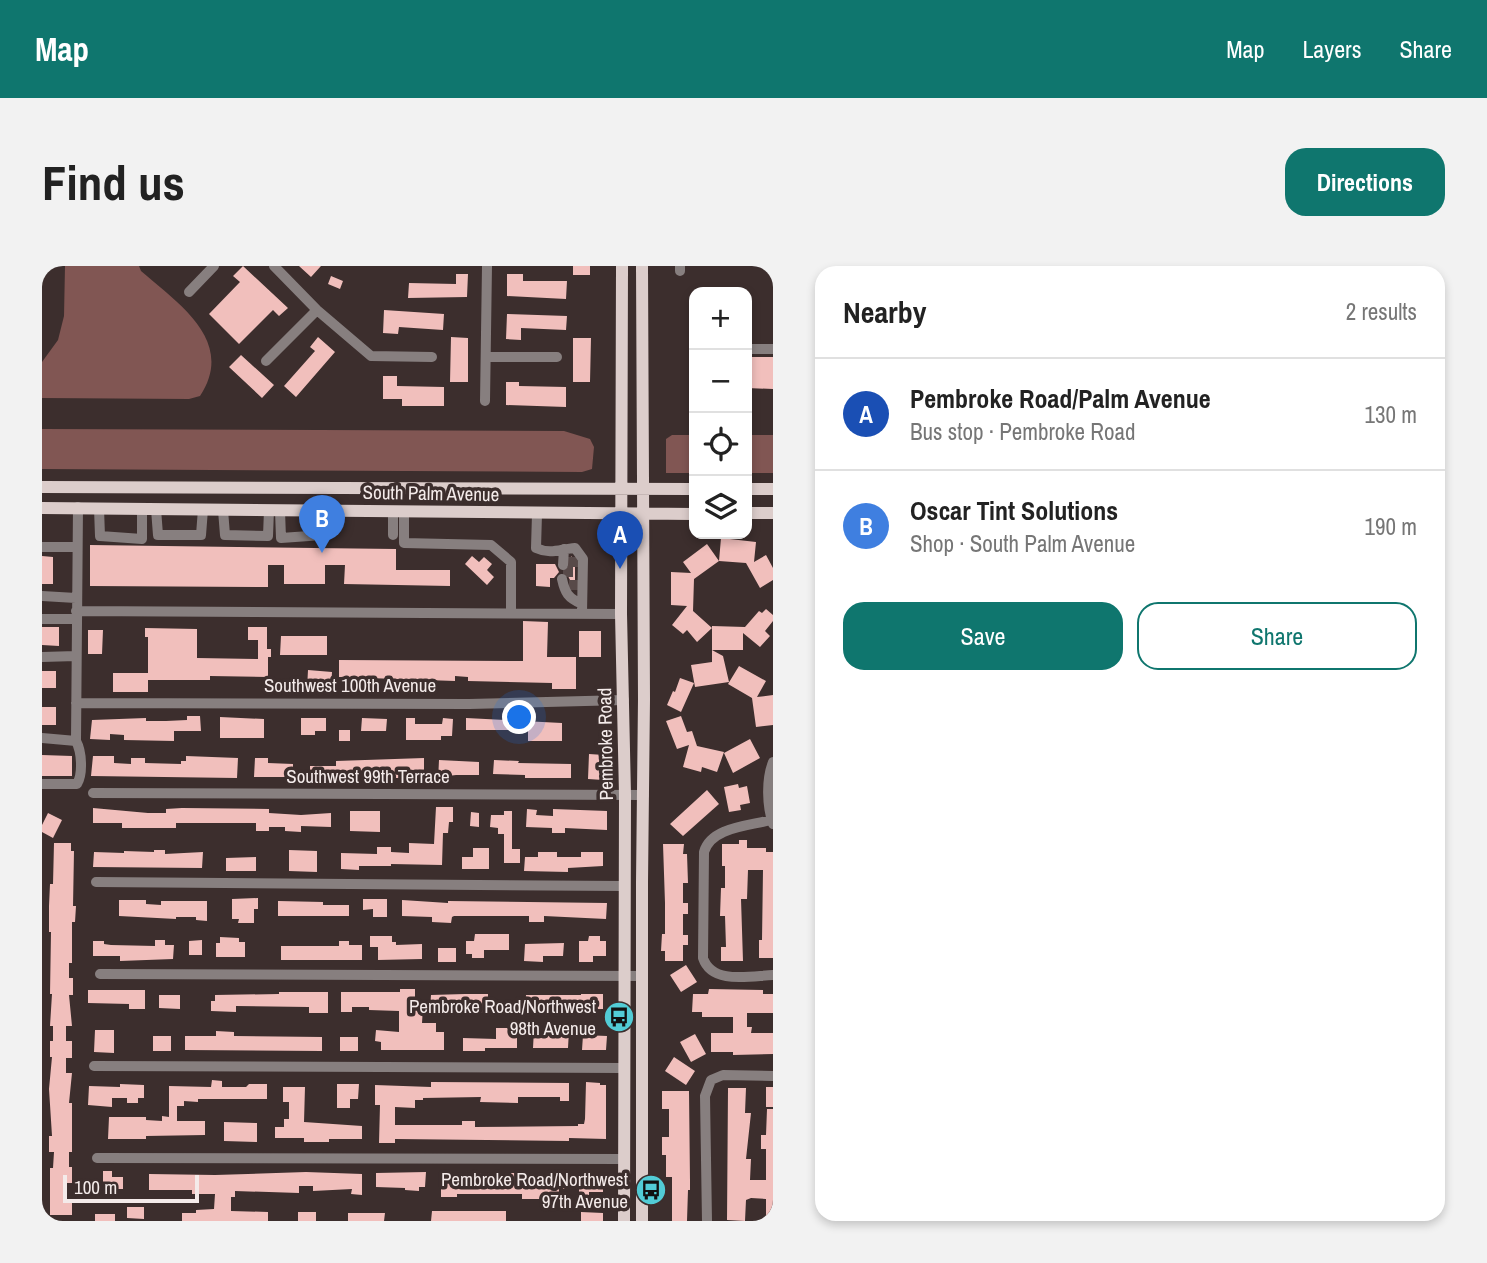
<!DOCTYPE html>
<html lang="en">
<head>
<meta charset="utf-8">
<style>
	:root { --surface:#fff; --page:#f2f2f2; --text:#222; --muted:#767676; --line:#e0e0e0; --accent:#0f766e }
	body { margin:0; font-family:"Archivo Narrow",sans-serif; background:var(--page); color:var(--text) }
	.controls { position:absolute; right:21px; top:21px; display:grid; overflow:hidden; border-radius:14px; box-shadow:0 4px 10px #0003 }
	.controls button { width:63px; height:63px; display:grid; place-items:center; padding:0; border:0; border-bottom:2px solid var(--line); background:var(--surface); color:var(--text); font:35px sans-serif }
	.scale { position:absolute; left:21px; bottom:18px; width:136px; box-sizing:border-box; padding-left:7px; border:4px solid #f4ebea; border-top:0; font-size:19px; line-height:24px; white-space:nowrap; color:#f4ebea; -webkit-text-stroke:5px #3c2e2d; paint-order:stroke }
	.you { position:absolute; left:478px; top:452px; width:24px; height:24px; margin:-18px; border:5px solid #fff; border-radius:50%; background:#1a73e8; box-shadow:0 0 0 10px #1a73e833 }
	.badge { display:grid; place-items:center; width:46px; height:46px; border-radius:50%; background:var(--accent); color:#fff; font-size:23px; font-weight:700 }
	.pin { position:absolute; translate:-50% -58px; filter:drop-shadow(0 2px 4px #0008) }
	.pin::after { content:''; position:absolute; top:37px; width:24px; height:21px; background:inherit; clip-path:polygon(0 0,100% 0,50% 100%) }
	.list { margin:0; padding:0; list-style:none }
	h2 { display:flex; justify-content:space-between; align-items:center; height:91px; margin:0; padding:0 28px; font-size:30px }
	h2 small { font-size:23px; font-weight:400; color:var(--muted) }
	.list li { display:grid; grid-template-columns:46px 1fr auto; gap:21px; align-items:center; box-sizing:border-box; height:112px; padding:0 28px; border-top:2px solid var(--line) }
	.list b { display:block; font-size:26px; white-space:nowrap }
	.list p { margin:0; font-size:23px; white-space:nowrap; color:var(--muted) }
	.list em { font-size:23px; font-style:normal; color:var(--muted) }
	.actions { display:flex; gap:14px; padding:21px 28px }
	.actions a { flex:1; padding:16px 0; border:2px solid var(--accent); border-radius:21px; text-align:center; font-size:24px; color:var(--accent) }
	.actions .main { background:var(--accent); color:#fff }
	.icon { flex:none; width:38px; height:38px; fill:none; stroke:currentColor; stroke-width:2; stroke-linecap:round; stroke-linejoin:round }
	.map { position:relative; flex:none; width:731px; height:955px; overflow:hidden; border-radius:21px }
	header { display:flex; align-items:center; gap:42px; box-sizing:border-box; height:98px; padding:0 35px; background:var(--accent); color:#fff }
	header strong { font-size:33px }
	nav { display:flex; gap:38px; margin-inline-start:auto; font-size:24px }
	.intro { display:flex; align-items:center; justify-content:space-between; box-sizing:border-box; height:168px; padding:0 42px }
	h1 { margin:0; font-size:49px }
	.button { padding:18px 32px; border-radius:21px; background:var(--accent); color:#fff; font-size:24px; font-weight:700 }
	main { display:flex; gap:42px; padding:0 42px }
	aside { flex:1; background:var(--surface); border-radius:21px; box-shadow:0 4px 10px #0003 }
	.map>svg:first-child { display:block }
</style>
</head>
<body>
<header>
<strong>Map</strong>
<nav><a>Map</a><a>Layers</a><a>Share</a></nav>
</header>
<div class="intro"><h1>Find us</h1><a class="button">Directions</a></div>
<main>
<div class="map">
<svg width="731" height="955" viewBox="0 0 731 955">
	<rect width="100%" height="100%" fill="#3c2e2d"/>
	<path fill="#815653" d="M23,0H97L99,5C137,38 194,75 158,130L147,133L0,132V96L16,74L22,50Z
		M0,163L522,165L548,173L552,181L550,203L540,206L0,203Z
		M630,169H652V207H624V173Z
		M705,169H731V207H705Z"/>
	<path fill="#f1bfbc" d="M201,0L246,42L237,50L231,44L197,78L167,48L198,16L191,10Z
		M257,0H279L269,11Z
		M531,0H548V9H531Z
		M414,8H426L425,31L366,32L367,17L414,18Z
		M465,8H481V15H525L524,33L465,30Z
		M289,10L301,15L298,23L286,18Z
		M342,44L402,48L401,64L357,61L356,68L341,67Z
		M465,48L525,50L524,64L479,62V74L464,73Z
		M276,71L293,86L254,131L242,120L273,85L268,81Z
		M409,71L426,72V116H408Z
		M531,72H549L548,116H531Z
		M199,89L232,119L220,132L187,101Z
		M705,91H731V123L705,122Z
		M341,110H355V120L402,121V140H360V133H341Z
		M464,116H477V120L524,121V141L464,139Z
		M679,272L714,276L712,296L724,289L731,302V314L718,322L704,297L677,295Z
		M665,278L677,295L652,313L651,345L670,362V360L703,361L717,345L720,347L724,343L731,349V355L723,365L728,370L718,381L701,367V384H670V362L655,376L645,364L641,368L630,359L645,340L629,339V306L649,307L641,296Z
		M48,279L354,283V304H408V320L302,318L303,299H283V318H242V299H226V321L48,320Z
		M0,290L11,291V318H0Z
		M430,290L437,296L442,291L450,298L445,304L452,311L445,319L423,298Z
		M529,290L533,295V324L524,306L528,303Z
		M494,298H513L517,306L512,312H508V321L494,320Z
		M481,355L506,356L505,391H534V423H510V417L426,415V411L413,410V415L297,411V394L481,395Z
		M0,361H17V380L0,379Z
		M206,361H225V383H229V391H226V411L168,410V414H106V426H71V407H106V371H103V362L155,363V392L216,393V374H206Z
		M46,364H61L60,388H46Z
		M537,365H559V391H537Z
		M239,370H285V389H238Z
		M670,384L681,390L687,416L653,421L649,399L670,396Z
		M697,400L724,415L715,431L731,429V459L714,461L710,432L686,418Z
		M266,404L290,406L289,424L265,423Z
		M0,405H14V422H0Z
		M638,412L652,417L639,446L625,439L631,425L633,426Z
		M0,441H14V459H0Z
		M145,450H158L159,465H132V475L82,474V469L68,468V474L48,473L50,454L104,452V455H124L145,454Z
		M639,450L645,466L650,465L655,480L682,486L675,506L660,501L659,506L641,501L647,479L635,483L624,455Z
		M178,451L222,453V472H178Z
		M259,452H284V465H273V469H259Z
		M320,452L345,453L344,465H319Z
		M364,452H373V458H400L401,452L411,453L410,470H399V474H364Z
		M424,452L520,457V475H486V464H424Z
		M297,464H308V475H297Z
		M708,473L718,492L691,507L682,487Z
		M547,488L562,489L561,514L546,513Z
		M0,489L30,490V510H0Z
		M51,490H72V497L89,498V492H103V497L139,498V495H144V490L196,492L195,512L49,510Z
		M213,492H226V497L251,498V511H212Z
		M382,492V515H374V512H327V508H287V512H268V500H294V495Z
		M397,494L437,496V509H414L406,510V515H396Z
		M452,494L477,495L476,497L529,498V512H483V509L451,508Z
		M696,518L697,522L705,520L708,537L698,539L699,544L687,546L682,521Z
		M665,524L677,538L641,570L628,558Z
		M394,541H411V556H407L406,567H401L400,599L349,598V600H317V604L299,603V587L335,588V581H349V586L367,587V577L392,578Z
		M51,542L106,547H124V543L140,542L227,543V547L259,549L289,547V561L259,560V566L243,565V561H227V565H214V557H134V562H80V557H51Z
		M485,543L495,544L494,549L511,550V543L565,545V564L523,562V567H510V562L484,561Z
		M308,545H338V566L308,565Z
		M462,545H470V583H478V597H462V568H456V562L448,561L449,549H462Z
		M429,546L437,547V561L428,560Z
		M6,547L20,554L11,572L0,566V559Z
		M697,574H705V582H724V586H731V692H717V674H720L721,604H706L705,633H699L701,695H679V681H684L683,650H678L679,622H683V600H680V578H697Z
		M12,577H29V585H32L31,640H34L33,656H30V697H27V712H31V729H27L30,760H24V775H30V792H24V807H30L27,837H30V886H27V901H30V917H24V933H30V949H8V902H11L12,886H7V870H10L7,823L10,791H8V775H11V760H8L10,728H8L9,666H7V640L8,618H11Z
		M621,578H642L641,588H645L646,617H641V637H646V648H641V669H646V679H641V695H623V685H619L620,668H623V637Z
		M431,582H447V603H420V591H431Z
		M112,584H123V588L161,586L160,602L51,601L52,586L82,587V585L112,586Z
		M247,584L275,585V606L247,605Z
		M496,586H515V591H539V586H561V600L526,602V606L482,605L483,591H496Z
		M214,591V605H184V592Z
		M216,632V643H212V657H196L197,653H190V633Z
		M321,633H345V651H331V643L321,644Z
		M77,634H104V638L119,639V635H165V655L154,654V651H134V653L77,650Z
		M360,634L406,637V635L565,637L564,653L502,650V656H487V650H412L410,651L409,657L390,656V651L360,650Z
		M236,635L281,636V639H307V650H236Z
		M433,668H467V684H442V692H430V688H424V675H432Z
		M328,670H350V676H354V679L380,678V693L336,694V681H328Z
		M547,670H558V675H564V690H551V696H537V675H546Z
		M178,671L197,672V676H203V691H174V677H178Z
		M113,674H123V679H132L131,693L78,695V690H51V675H62V678L69,679L113,680Z
		M160,674V689H147V675Z
		M297,675H307V679H320V694H239V680H297Z
		M522,677L521,690H501V696L482,695L483,678Z
		M396,682H414V696H396Z
		M644,699L655,716L639,726L628,709Z
		M358,723H373V741H381L380,757H394V766H402V784H339V776L333,775L334,764L357,766V745L327,744V741H310V746H299V726H358Z
		M667,723L721,724V728H731V747H705V761H710L709,767H731V788L691,789V786H669V767H691V751H660V746H650L651,728H666Z
		M46,724H103V743H87V738L46,737Z
		M237,726H286V747H267V741L194,740V746L169,745V735H173V729L237,728Z
		M423,728H446V747L434,746V741L388,743L389,729Z
		M539,728H561V743L483,744L484,729H539Z
		M117,729H138V743L117,742Z
		M454,762H475V782H443V785H421V772L454,773Z
		M492,763L527,764L526,782H491Z
		M53,764H72V787L52,786Z
		M174,765L192,766V770L280,771V785L143,784V770H174Z
		M653,768L664,788L649,796L638,776Z
		M541,769L565,770L564,784H540Z
		M111,770H129V785H111Z
		M298,771H316V785H298Z
		M632,791L653,805L644,819L623,805Z
		M170,814L180,815V821H204L207,818H225V833H156V836L142,835V840H135V855H163V869L104,870V873H66L67,851H104V854L120,855V850L127,851V820L169,821Z
		M389,816L527,817V835H518V831H476V837L438,836L439,831L381,832V834H373V842L353,841V859H420V855H433V861L536,860V858H542L543,853L544,816L558,817V819H564V873L527,872V875L353,873V877H337L338,839H333V819L389,821Z
		M78,818L102,819V832H96V837H85V832H70V841L46,839L47,820L78,821Z
		M295,818H317L316,833H308V842H295Z
		M241,821H263L262,856L320,860V873H287V876H262V872H233V861H242V853H247V836H241Z
		M724,821H731V841H724Z
		M686,822H704L703,847H709L704,893H709L708,914H724V883H719V869H724L725,843H731V954H724V933L709,932L704,934L703,955L685,954Z
		M620,825H647L648,915V924H646L645,955H630V911H624V889H620V871H627V843H620Z
		M182,856L215,857V876L182,875Z
		M61,905H70V911H81V923H72V927L61,928Z
		M264,906L320,908V929L309,928L310,923L271,925V920H257V927L193,925V931H189V945L226,946V955H140V947H154V944L172,943L173,928H150V924H107V908L173,909Z
		M384,906L383,921H377V925L363,924V922L334,921V907Z
		M399,907H476V911H491L492,917H510V910H561V926H547V929H537V923H517V927H511V933H480V928H415V931H399Z
		M85,941H102V953L85,952Z
		M390,945H464V955H389Z
		M256,946H274V955H256Z
		M539,946L561,947V955H539Z
		M306,947H343L342,955H306Z
		M53,948H73V955H53Z"/>
	<g fill="none" stroke-linecap="round" stroke-linejoin="round">
		<path stroke="#584a49" stroke-width="10" stroke-dasharray="10 5" stroke-linecap="butt" d="M526,296H536
			M521,306H536
			M527,319H536"/>
		<path stroke="#877f7f" stroke-width="10" d="M232,0L275,44L329,90L390,91
			M638,5V0
			M147,26L172,0
			M705,83H731
			M445,91H515
			M224,95L275,44
			M443,135L445,0
			M57,242L58,270L100,273V242
			M114,243L116,269H159L161,243
			M181,244L183,269L226,270L227,244
			M238,245L239,272L281,269L284,245
			M362,246V277L449,279L469,296V347
			M495,248L494,282C509,289 518,283 533,282L541,293L540,347
			M351,269V246
			M0,281H35
			M521,299L522,283
			M520,313C523,327 526,332 540,338
			M0,330L34,332
			M34,345L579,348
			M0,353H34
			M0,391L34,390
			M34,437L427,438L582,434
			M0,472L34,475
			M731,496C724,514 725,540 731,558
			M0,518H35C41,508 40,486 34,475L36,241
			M51,527L602,529
			M729,554C707,560 669,561 662,586L661,692C670,719 708,710 731,709
			M54,616L581,620
			M58,708L601,710
			M52,800L581,802
			M55,892L581,893
			M665,955L663,830L669,814L681,809L731,810"/>
		<path stroke="#dccdcb" stroke-width="12" d="M580,0L579,348L583,529L582,955
			M0,221L652,223
			M705,223H731
			M0,242L652,248
			M705,247H731
			M600,955V616L602,433L600,0"/>
	</g>
	<defs>
		<g id="bus-disc" transform="scale(1.575)"><circle r="9.5" fill="#52ccd6" stroke="#3c2e2d"/><path d="M-5-6H5V4H4V6H2V4H-2V6H-4V4H-5ZM-3.5-4V0h7V-4ZM-3.5 1.2v1.5H-2V1.2ZM2 1.2v1.5H3.5V1.2Z" fill="#111"/></g>
	</defs>
	<g fill-rule="evenodd">
		<use href="#bus-disc" x="577" y="751"/>
		<use href="#bus-disc" x="609" y="924"/>
	</g>
	<g text-anchor="middle" dominant-baseline="central" stroke-width="7" stroke-linejoin="round" paint-order="stroke">
		<g font-size="19" fill="#f4ebea" stroke="#3c2e2d">
			<text transform="translate(389 227) rotate(1)">South Palm Avenue</text>
			<text x="308" y="419">Southwest 100th Avenue</text>
			<text transform="translate(563 478) rotate(-91)">Pembroke Road</text>
			<text x="326" y="510">Southwest 99th Terrace</text>
		</g>
		<g font-size="19" fill="#f4ebea" stroke="#3c2e2d" text-anchor="end">
			<text x="554" y="740">Pembroke Road/Northwest<tspan x="554" dy="22">98th Avenue</tspan></text>
			<text x="586" y="913">Pembroke Road/Northwest<tspan x="586" dy="22">97th Avenue</tspan></text>
		</g>
	</g>
</svg>
<div class="controls">
<button>+</button>
<button>−</button>
<button><svg class="icon" aria-label="locate" viewBox="0 0 24 24"><circle cx="12" cy="12" r="6"/><path d="M12 2v4M12 18v4M2 12h4M18 12h4"/></svg></button>
<button><svg class="icon" aria-label="layers" viewBox="0 0 24 24"><path d="M12 4l9 5-9 5-9-5zM3 14l9 5 9-5"/></svg></button>
</div>
<div class="scale">100 m</div>
<div class="you"></div>
<div class="pin badge" style="left:578px;top:303px;background:#1a4fb4">A</div>
<div class="pin badge" style="left:280px;top:287px;background:#3f7fe0">B</div>
</div>
<aside>
<h2>Nearby<small>2 results</small></h2>
<ul class="list">
<li><span class="badge" style="background:#1a4fb4">A</span><div><b>Pembroke Road/Palm Avenue</b><p>Bus stop · Pembroke Road</p></div><em>130 m</em></li>
<li><span class="badge" style="background:#3f7fe0">B</span><div><b>Oscar Tint Solutions</b><p>Shop · South Palm Avenue</p></div><em>190 m</em></li>
</ul>
<div class="actions"><a class="main">Save</a><a>Share</a></div>
</aside>
</main>
</body>
</html>
